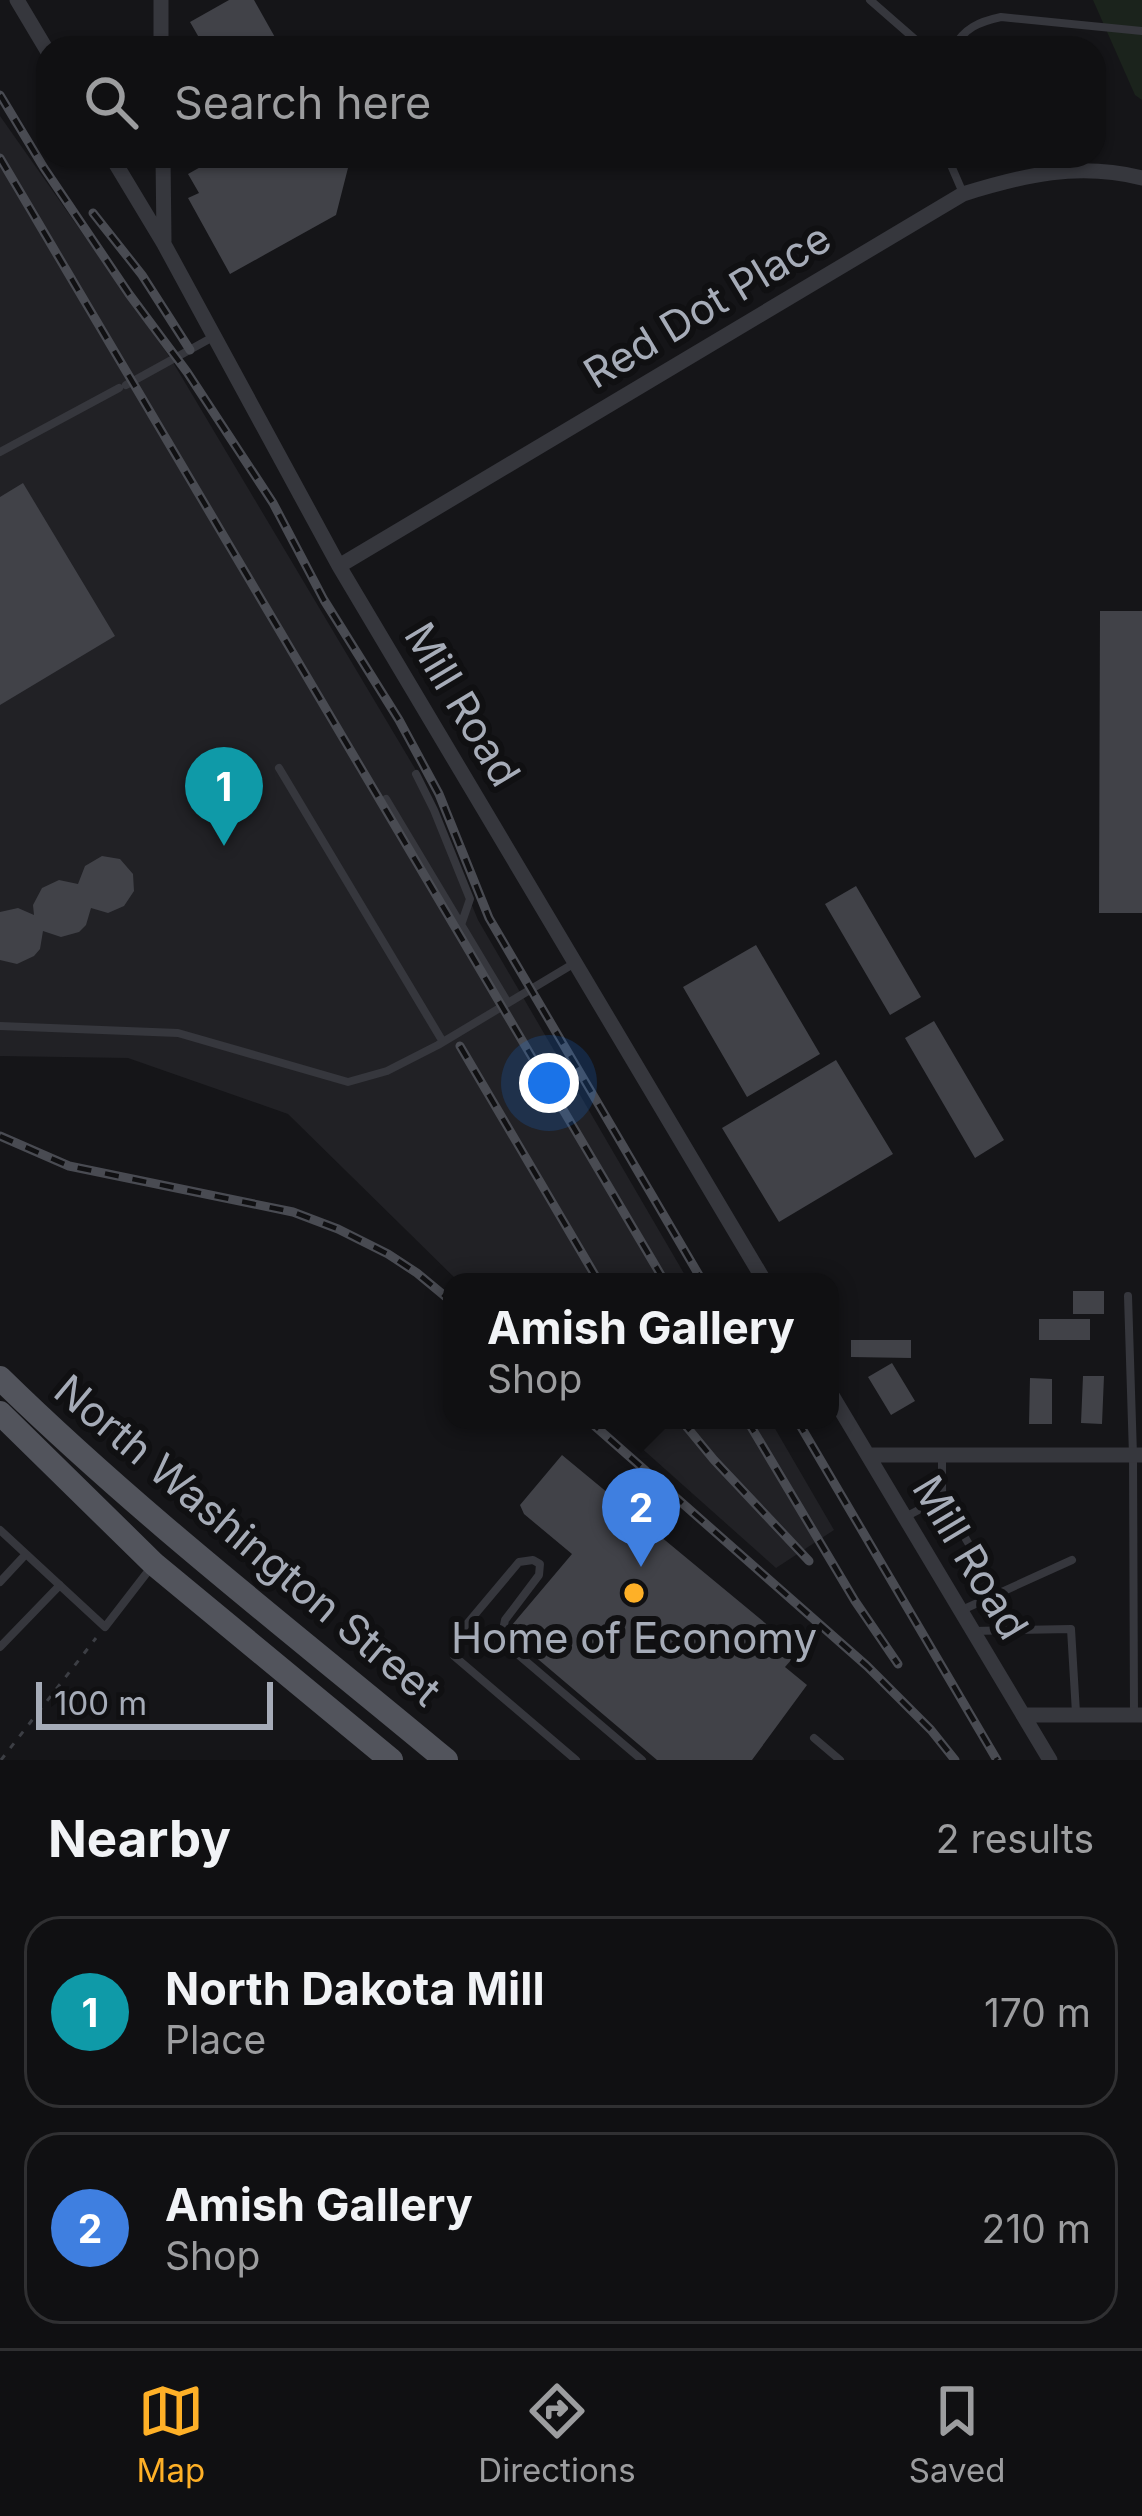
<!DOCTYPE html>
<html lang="en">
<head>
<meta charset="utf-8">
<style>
	:root { --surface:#101012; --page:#19191b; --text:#f1f3f6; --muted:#9c9d9f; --line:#303032; --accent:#feb027 }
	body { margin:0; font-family:Inter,sans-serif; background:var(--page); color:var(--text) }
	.scale { position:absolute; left:36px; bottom:30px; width:237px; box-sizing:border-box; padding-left:12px; border:6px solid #a6acb8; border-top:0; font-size:33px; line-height:42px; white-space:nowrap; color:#a6acb8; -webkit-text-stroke:9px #101012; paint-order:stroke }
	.you { position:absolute; left:549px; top:1083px; width:42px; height:42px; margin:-30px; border:9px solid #fff; border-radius:50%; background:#1a73e8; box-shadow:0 0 0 18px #1a73e833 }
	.badge { display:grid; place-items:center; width:78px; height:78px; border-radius:50%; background:var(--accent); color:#fff; font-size:39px; font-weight:700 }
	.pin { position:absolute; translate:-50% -99px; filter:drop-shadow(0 3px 6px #0008) }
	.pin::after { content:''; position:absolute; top:63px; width:42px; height:36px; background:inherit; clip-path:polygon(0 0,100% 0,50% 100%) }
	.popup { position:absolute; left:443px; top:1273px; width:396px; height:156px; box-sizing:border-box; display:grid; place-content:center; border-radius:24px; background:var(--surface); filter:drop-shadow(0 3px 9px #0005); font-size:39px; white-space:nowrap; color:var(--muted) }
	.popup b { font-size:45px; color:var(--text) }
	.popup::after { content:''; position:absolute; left:50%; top:100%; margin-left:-24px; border:24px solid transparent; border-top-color:var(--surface) }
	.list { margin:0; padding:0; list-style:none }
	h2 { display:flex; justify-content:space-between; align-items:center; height:156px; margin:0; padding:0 48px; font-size:51px }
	h2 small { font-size:39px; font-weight:400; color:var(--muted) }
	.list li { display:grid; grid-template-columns:78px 1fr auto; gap:36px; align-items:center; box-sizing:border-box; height:192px; margin:0 24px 24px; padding:0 24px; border:3px solid var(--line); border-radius:36px }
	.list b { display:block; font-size:45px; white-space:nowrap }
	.list p { margin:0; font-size:39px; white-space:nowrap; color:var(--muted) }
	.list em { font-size:39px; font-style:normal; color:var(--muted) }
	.icon { flex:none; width:66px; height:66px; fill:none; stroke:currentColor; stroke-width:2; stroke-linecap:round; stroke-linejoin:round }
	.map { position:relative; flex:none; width:1142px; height:1760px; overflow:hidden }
	.search { position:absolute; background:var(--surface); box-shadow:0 3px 9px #0004; left:36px; right:36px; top:36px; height:132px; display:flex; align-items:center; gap:30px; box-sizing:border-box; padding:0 42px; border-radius:36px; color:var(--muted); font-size:45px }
	.sheet { height:588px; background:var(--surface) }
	nav { display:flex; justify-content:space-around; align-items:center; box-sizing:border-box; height:168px; border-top:3px solid var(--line); background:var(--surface); font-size:33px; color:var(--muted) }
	nav a { display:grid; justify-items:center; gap:6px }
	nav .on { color:var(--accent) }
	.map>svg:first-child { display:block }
</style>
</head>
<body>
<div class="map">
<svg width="1142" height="1760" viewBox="0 0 1142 1760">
	<rect width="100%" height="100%" fill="#151518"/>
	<path fill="#212125" d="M0,116L171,359L417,772L478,920L689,1282H459L288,1114L128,1058L0,1056Z
		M610,1420H770L834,1530L776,1568Z"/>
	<path fill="#1b231c" d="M1093,0H1142V100L1135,95Z"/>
	<path fill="#414248" d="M229,0H254L281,48H205L190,22Z
		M220,156H342L348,168L336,215L230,274L188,198L199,193L188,174Z
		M23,483L115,636L0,705V497Z
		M1100,611H1142V913H1099Z
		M102,856L120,859L133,874L134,891L124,906L108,913L91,908L86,925L79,932L61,937L43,931L40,949L34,956L17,964L0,960V912L18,908L34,915L33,905L42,888L59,880L78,884L85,866Z
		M856,886L921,997L890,1015L825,904Z
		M756,945L820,1054L747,1097L683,987Z
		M934,1021L1004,1140L975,1158L905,1038Z
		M836,1060L893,1154L779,1222L722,1128Z
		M1073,1291H1104V1314H1073Z
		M1039,1319H1090V1340H1039Z
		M851,1340H911V1358L851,1357Z
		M892,1363L915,1401L891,1415L868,1377Z
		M1083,1376H1104L1102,1424L1081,1423Z
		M1030,1378L1052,1379V1424H1029Z
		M562,1455L799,1651L785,1667L807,1685L752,1760H657L506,1632L572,1554L524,1514L520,1505Z"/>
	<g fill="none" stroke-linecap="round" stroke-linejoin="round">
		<path stroke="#3c3e44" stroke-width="3" stroke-dasharray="6 9" stroke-linecap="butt" d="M1,1760L96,1638"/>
		<path stroke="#36373d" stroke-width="8" d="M870,0L925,48
			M953,48C965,28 978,22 1001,17L1142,31
			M947,156L963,193
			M126,385L213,337
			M0,452L119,388
			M279,768L443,1042
			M416,774L434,810L470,899L461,925
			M386,799L508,1003
			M0,1026L178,1033L348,1082L387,1071L438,1045L573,964
			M1128,1296L1133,1455L1134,1715
			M942,1498V1457
			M905,1517L942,1498L998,1594
			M0,1530L105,1627L149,1570
			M0,1582L26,1554
			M962,1610L1072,1560
			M973,1631L1071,1629L1076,1713
			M0,1647L60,1585
			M814,1738L840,1760
			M576,1760L454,1656L456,1637L519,1562L533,1560L540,1564L539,1575L505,1620L501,1640L642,1760"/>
		<path stroke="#36373d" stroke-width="15" d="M17,0L48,52
			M161,0V48
			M111,156L164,244L339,566L765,1282
			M163,156L164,241
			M339,566L963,194C1024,175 1078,162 1142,178
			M830,1392L1050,1760
			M868,1455H1142
			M1023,1715H1142"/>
		<path stroke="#52545c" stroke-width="24" d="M0,1378C140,1515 296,1635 446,1760
			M0,1413L154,1564L391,1760"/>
		<g stroke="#494b52" stroke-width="9">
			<path id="rail" d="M0,95L44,168L129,294L187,372L273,503L324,600L399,720L439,794L489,918L703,1282
				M0,158L665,1282
				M93,213L142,275L190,350
				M460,1046L599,1282
				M0,1136L69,1166L293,1212L338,1229L388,1254L417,1273L452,1302
				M588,1420L867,1666L931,1730L955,1760
				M681,1420L714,1460L809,1561
				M747,1420L855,1601L898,1664
				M797,1420L997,1760"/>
		</g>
		<use href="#rail" stroke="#101012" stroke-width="4.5" stroke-dasharray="14" stroke-linecap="butt"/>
	</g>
	<circle fill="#feb027" stroke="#101012" stroke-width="4.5" cx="634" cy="1593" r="12"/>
	<g text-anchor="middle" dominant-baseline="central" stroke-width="12" stroke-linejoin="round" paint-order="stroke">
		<g font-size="42" fill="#a6acb8" stroke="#101012">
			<text transform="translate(707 305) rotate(-31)">Red Dot Place</text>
			<text transform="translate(463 704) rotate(59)">Mill Road</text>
			<text transform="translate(248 1540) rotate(40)">North Washington Street</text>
			<text transform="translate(971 1557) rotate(59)">Mill Road</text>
		</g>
		<g font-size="42" fill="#a6acb8" stroke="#101012">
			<text x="634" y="1637">Home of Economy</text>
		</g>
	</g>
</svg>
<div class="scale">100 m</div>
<div class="you"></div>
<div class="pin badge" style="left:224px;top:846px;background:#0f9aa8">1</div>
<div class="pin badge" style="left:641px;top:1567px;background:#3f7fe0">2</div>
<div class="popup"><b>Amish Gallery</b>Shop</div>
<div class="search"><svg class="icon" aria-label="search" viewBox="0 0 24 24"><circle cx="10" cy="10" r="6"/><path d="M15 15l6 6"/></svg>Search here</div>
</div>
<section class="sheet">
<h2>Nearby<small>2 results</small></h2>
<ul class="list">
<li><span class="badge" style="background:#0f9aa8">1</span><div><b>North Dakota Mill</b><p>Place</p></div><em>170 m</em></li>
<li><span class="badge" style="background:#3f7fe0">2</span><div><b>Amish Gallery</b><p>Shop</p></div><em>210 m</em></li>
</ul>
</section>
<nav>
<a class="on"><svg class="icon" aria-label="map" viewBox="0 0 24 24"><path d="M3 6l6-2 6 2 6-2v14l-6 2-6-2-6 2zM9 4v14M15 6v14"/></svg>Map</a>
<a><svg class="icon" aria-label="directions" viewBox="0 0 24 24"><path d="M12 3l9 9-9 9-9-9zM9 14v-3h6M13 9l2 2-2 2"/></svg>Directions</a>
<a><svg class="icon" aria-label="saved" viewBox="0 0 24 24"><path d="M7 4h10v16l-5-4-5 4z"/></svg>Saved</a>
</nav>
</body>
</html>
